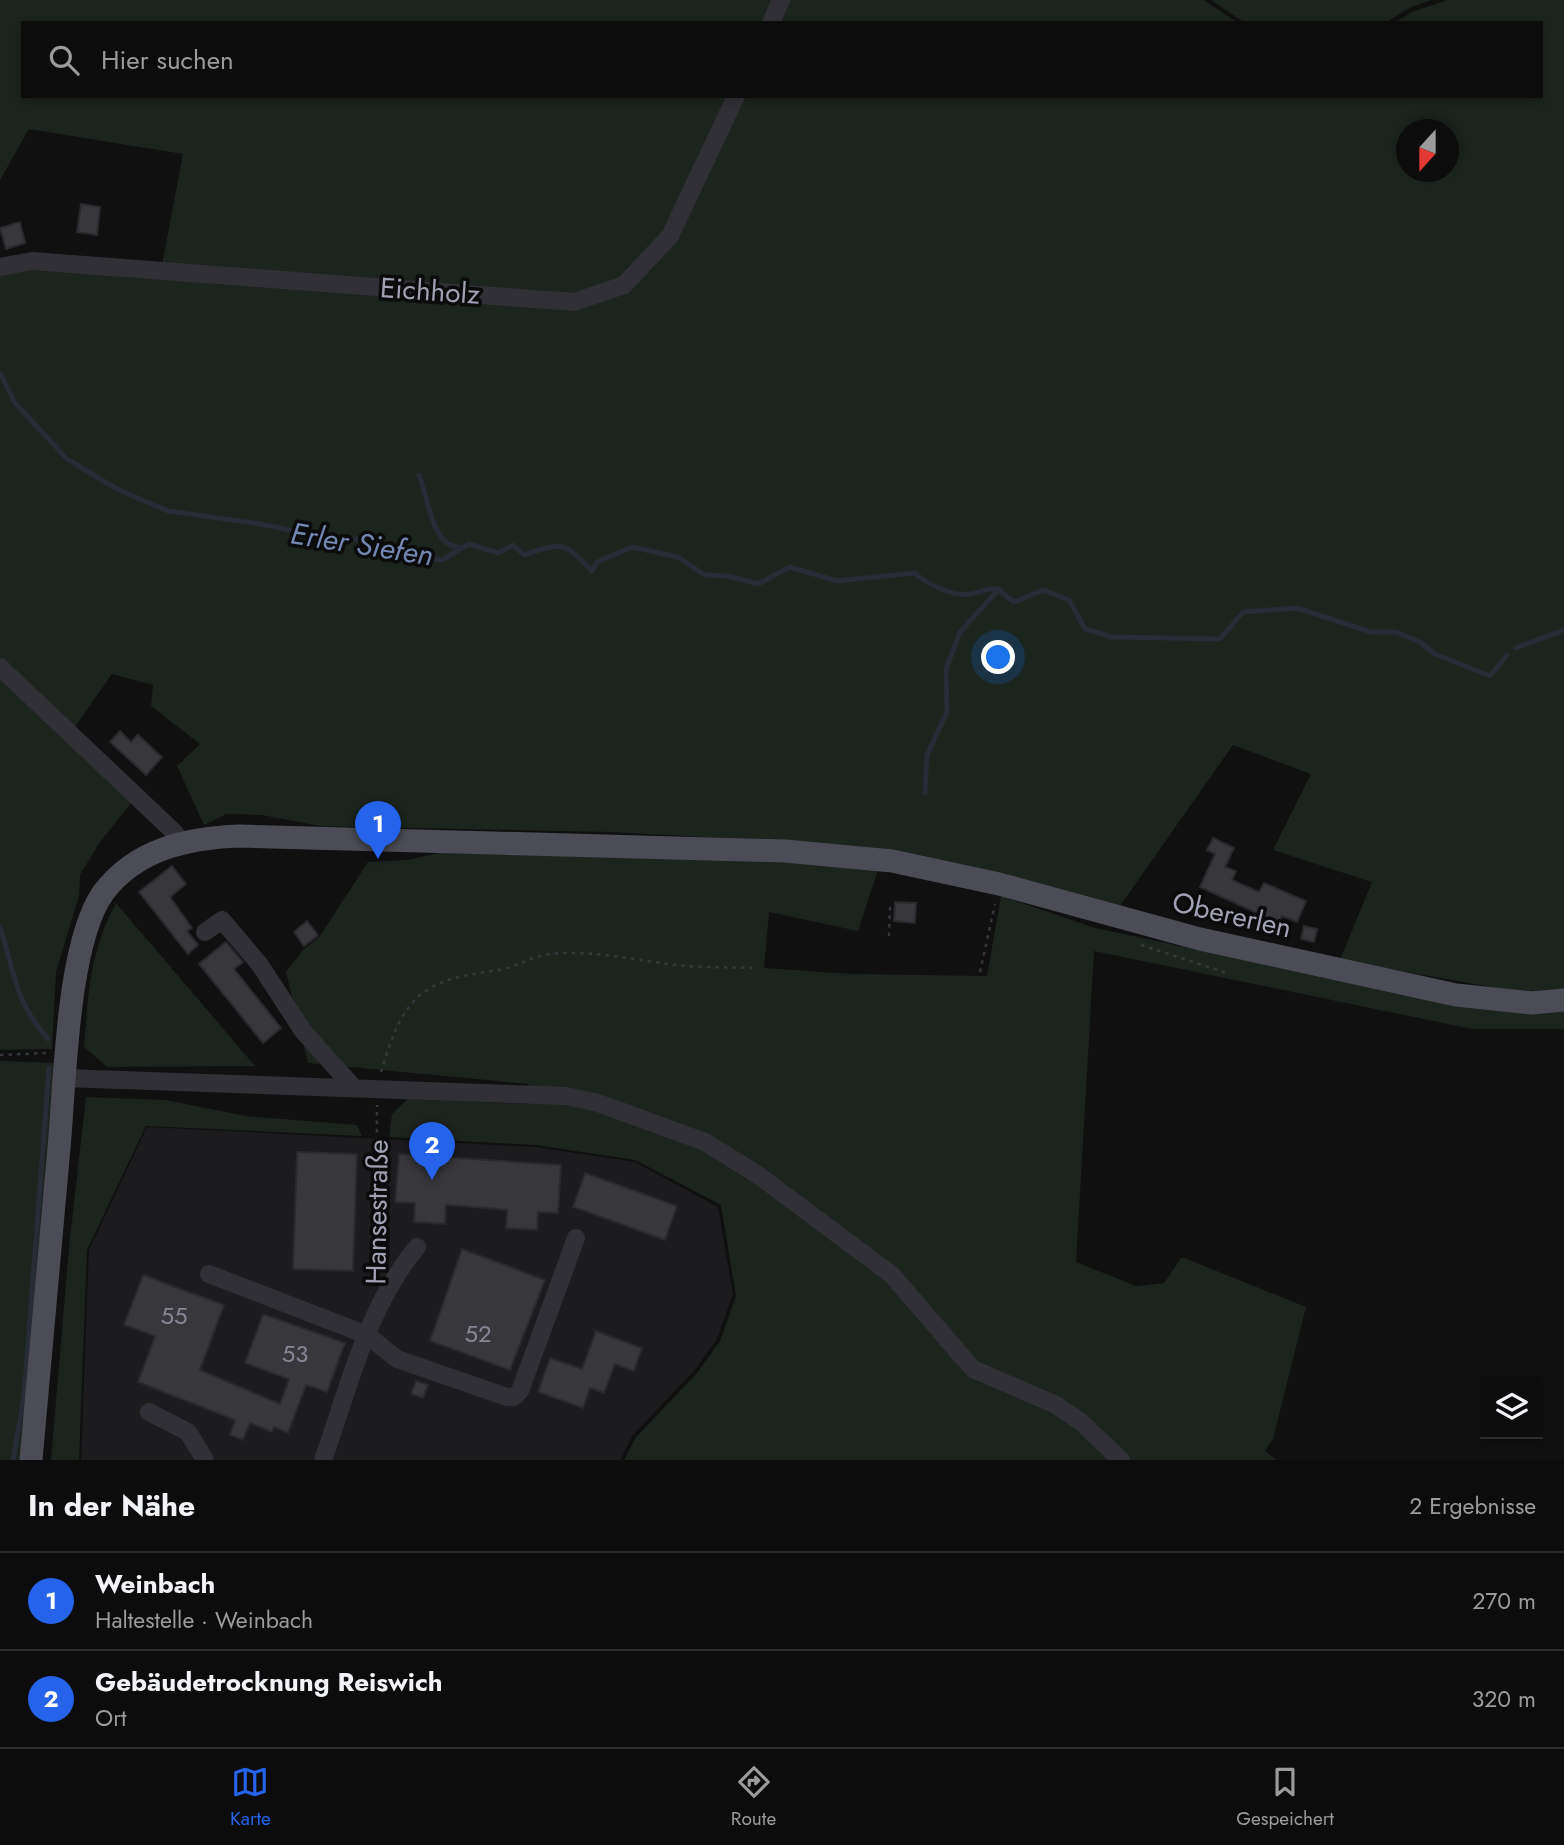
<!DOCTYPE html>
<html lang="de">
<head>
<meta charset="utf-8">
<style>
	:root { --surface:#0c0c0d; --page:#151516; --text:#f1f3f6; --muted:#9a9b9d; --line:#2c2c2e; --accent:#2563eb }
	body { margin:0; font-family:Jost,sans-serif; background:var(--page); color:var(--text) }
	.controls { position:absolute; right:21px; bottom:21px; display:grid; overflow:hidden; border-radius:0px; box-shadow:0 4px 10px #0003 }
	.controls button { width:63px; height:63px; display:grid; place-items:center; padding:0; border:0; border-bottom:2px solid var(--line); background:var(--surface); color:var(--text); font:35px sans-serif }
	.compass { position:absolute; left:1396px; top:119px; width:63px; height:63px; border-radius:50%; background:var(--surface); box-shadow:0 4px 10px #0003; rotate:201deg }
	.you { position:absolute; left:999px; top:658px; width:24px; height:24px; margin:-18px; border:5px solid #fff; border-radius:50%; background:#1a73e8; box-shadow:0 0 0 10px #1a73e833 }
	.badge { display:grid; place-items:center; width:46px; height:46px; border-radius:50%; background:var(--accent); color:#fff; font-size:23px; font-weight:700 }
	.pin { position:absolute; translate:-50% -58px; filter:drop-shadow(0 2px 4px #0008) }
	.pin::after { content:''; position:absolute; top:37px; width:24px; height:21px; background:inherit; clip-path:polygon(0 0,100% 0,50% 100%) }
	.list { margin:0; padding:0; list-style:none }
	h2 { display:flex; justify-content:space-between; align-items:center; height:91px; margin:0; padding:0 28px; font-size:30px }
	h2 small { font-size:23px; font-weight:400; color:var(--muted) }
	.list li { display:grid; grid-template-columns:46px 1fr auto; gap:21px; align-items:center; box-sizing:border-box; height:98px; padding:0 28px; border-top:2px solid var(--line) }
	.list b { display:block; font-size:26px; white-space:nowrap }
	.list p { margin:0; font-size:23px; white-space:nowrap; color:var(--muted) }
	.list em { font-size:23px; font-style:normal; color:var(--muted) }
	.icon { flex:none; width:38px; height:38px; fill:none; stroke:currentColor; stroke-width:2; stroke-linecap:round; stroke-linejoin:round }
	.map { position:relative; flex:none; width:1564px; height:1460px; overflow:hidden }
	.search { position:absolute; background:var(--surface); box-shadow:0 4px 10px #0003; left:21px; right:21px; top:21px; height:77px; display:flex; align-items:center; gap:18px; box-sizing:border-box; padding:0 24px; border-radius:0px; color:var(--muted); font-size:26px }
	.sheet { height:287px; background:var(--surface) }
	nav { display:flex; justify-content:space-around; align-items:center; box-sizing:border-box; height:98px; border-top:2px solid var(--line); background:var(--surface); font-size:19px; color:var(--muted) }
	nav a { display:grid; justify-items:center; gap:4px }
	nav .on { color:var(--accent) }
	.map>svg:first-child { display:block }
</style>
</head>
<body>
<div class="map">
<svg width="1564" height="1460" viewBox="0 0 1564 1460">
	<rect width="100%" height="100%" fill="#101011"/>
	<path fill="#1c1c1e" d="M147,1127L535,1147L635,1162L718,1207L733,1294L717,1339L695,1370L633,1435L620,1460H81L89,1250Z"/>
	<path fill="#1c241e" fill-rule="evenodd" d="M0,0H778L767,23H23V96H733L667,235L622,281L574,299L161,270L183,154L29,129L0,180Z
		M784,0H1204L1238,23H773Z
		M1211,0H1431L1409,8L1385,23H1245Z
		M1447,0H1564V993L1536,995L1340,960L1372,882L1273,850L1311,774L1233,745L1120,906L812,843L611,832L320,826L262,815L226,814L204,825L177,766L200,744L151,706L153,685L112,674L72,731L0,661V275L16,268L575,304L652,262L739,96H1541V23H1394L1412,12ZM1406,130H1448V172H1406Z
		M0,676L132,802L100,842L80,875L79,896L56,972L52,1049L0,1050Z
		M439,853L800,861L879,867L858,931L769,912L764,968L851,974L987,976L1001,896L1095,928L1455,1004L1564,1008V1029H1472L1094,951L1076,1262L1136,1286L1164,1283L1182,1257L1306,1307L1273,1439L1265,1451L1276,1460H624L636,1437L697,1373L720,1341L736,1296L721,1205L635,1160L535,1145L389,1137L392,1114L408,1099L529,1104L528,1084L308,1063L286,972L303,950L320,936L368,862L408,860Z
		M116,903L255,1066L107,1067L84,1047C88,993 90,952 116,903Z
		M0,1061L55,1063L24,1460H0Z
		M86,1097L165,1100L246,1116L357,1125L362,1136L146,1126L87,1250L79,1460H51L69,1247Z"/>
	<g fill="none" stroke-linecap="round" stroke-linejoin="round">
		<path stroke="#262b35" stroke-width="5" d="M0,373L15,403L67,459L117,489L168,511L254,523L326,537L372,540L399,555L442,560L469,544L498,553L513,545L524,555C563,542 563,541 592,571L597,562L632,547L678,557L705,575L728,576L758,584L790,567L837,581L915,573C927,584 953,597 970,594C996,590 989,581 1014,602L1043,590L1069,600L1085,629L1112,637L1220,639L1243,612L1297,608L1371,632H1396L1420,642L1435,654L1490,676L1507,655
			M419,475C426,492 432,534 447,543C451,546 458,547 463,548
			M1516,648L1564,630
			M925,792L927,755L947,712L946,669L960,632L999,589
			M0,927C15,974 14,1000 48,1039
			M13,1460L24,1397L49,1068"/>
	</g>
	<path fill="#37373c" stroke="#2a292d" stroke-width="2" d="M81,204L100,207L97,235L77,232Z
		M20,222L25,243L6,249L0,228Z
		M120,731L131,742L138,735L162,757L146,775L110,742Z
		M1213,838L1234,848L1225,867L1236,871L1232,880L1259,892L1264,883L1306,901L1297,922L1282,916L1279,923L1200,887L1215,854L1207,850Z
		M172,866L186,884L170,897L192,928L187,931L198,945L188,954L139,892Z
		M895,902L916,903L915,923L894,921Z
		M307,921L318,935L304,946L294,932Z
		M1304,926L1317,929L1314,942L1301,939Z
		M226,942L243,962L234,969L281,1028L263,1043L199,964Z
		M297,1152L357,1154L353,1271L293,1269Z
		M399,1154L561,1165L558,1213L538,1212L537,1230L506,1228L507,1210L475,1207L446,1205L445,1224L414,1222L415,1203L395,1202Z
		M585,1173L677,1206L665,1240L573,1207Z
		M462,1249L545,1280L510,1370L430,1341Z
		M143,1275L224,1305L200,1370L280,1404L289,1379L245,1363L263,1314L345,1343L327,1392L306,1385L288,1433L274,1427L272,1432L250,1423L243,1440L230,1435L235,1420L138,1382L155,1336L124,1325Z
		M596,1331L642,1348L634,1371L615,1364L604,1393L590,1388L583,1408L538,1392L550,1358L582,1369Z
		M416,1381L428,1385L423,1398L411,1394Z"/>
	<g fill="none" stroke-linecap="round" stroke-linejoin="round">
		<path stroke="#36373d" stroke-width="2.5" stroke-dasharray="3.5 5" stroke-linecap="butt" d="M889,936L890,907
			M1141,945L1230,974
			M980,972L995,904
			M0,1055L46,1053
			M381,1072C389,1046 398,1015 419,996C443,976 470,975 499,970C516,967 533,956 550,954C587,950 625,958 661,963C691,968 722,967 752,968
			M376,1277L377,1105"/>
		<path stroke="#313036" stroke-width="18" d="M771,23L781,0
			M0,267L32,261L574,302L624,285L670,236L736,96
			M0,667L175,833L177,843
			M205,932L222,920L260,965L303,1031L354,1088
			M65,1078L566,1096L598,1103L705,1142L758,1175L892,1275L973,1369L1056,1405L1081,1422L1121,1460
			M209,1274L367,1335L397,1359L507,1397H514L520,1391L576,1238
			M149,1412L188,1432L205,1460
			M323,1460C349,1387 367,1307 417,1247"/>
		<path stroke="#4c4c56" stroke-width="23" d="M31,1460C40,1356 49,1252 59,1148C65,1083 67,944 103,893C136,849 187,838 240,836L785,851L892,861L999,884L1200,939L1456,995L1532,1003L1564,1000"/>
	</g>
	<g text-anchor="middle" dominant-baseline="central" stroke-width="7" stroke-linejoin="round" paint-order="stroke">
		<g font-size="24" fill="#868695">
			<text x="174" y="1315">55</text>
			<text x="478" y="1333">52</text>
			<text x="295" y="1353">53</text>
		</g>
		<g font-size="28" fill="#a0a1b3" stroke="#0b0b0c">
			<text transform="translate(430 291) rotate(4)">Eichholz</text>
			<text transform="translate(1232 915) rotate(13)">Obererlen</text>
			<text transform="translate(377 1212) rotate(-89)">Hansestraße</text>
		</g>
		<g font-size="30" font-style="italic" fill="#7487b1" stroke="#0b0b0c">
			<text transform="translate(362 544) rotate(9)">Erler Siefen</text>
		</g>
	</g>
</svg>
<div class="controls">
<button><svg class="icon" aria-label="layers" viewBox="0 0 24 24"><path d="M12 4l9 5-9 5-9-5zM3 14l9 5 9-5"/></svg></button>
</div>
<svg class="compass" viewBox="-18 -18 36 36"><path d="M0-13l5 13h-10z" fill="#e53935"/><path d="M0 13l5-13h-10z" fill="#9a9b9d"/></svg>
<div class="you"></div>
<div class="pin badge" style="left:378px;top:859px">1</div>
<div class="pin badge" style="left:432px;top:1180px">2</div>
<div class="search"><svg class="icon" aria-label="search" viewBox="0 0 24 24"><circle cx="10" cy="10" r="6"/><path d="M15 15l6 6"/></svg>Hier suchen</div>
</div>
<section class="sheet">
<h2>In der Nähe<small>2 Ergebnisse</small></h2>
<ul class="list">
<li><span class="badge">1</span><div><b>Weinbach</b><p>Haltestelle · Weinbach</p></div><em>270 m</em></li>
<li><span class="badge">2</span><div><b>Gebäudetrocknung Reiswich</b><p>Ort</p></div><em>320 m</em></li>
</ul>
</section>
<nav>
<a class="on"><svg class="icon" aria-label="map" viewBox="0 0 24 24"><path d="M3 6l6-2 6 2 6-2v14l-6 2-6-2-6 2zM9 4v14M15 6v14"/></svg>Karte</a>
<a><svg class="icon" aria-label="directions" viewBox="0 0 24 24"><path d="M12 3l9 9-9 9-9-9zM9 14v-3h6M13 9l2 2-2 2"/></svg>Route</a>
<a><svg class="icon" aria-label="saved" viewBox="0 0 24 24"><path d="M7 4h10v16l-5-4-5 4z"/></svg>Gespeichert</a>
</nav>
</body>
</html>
